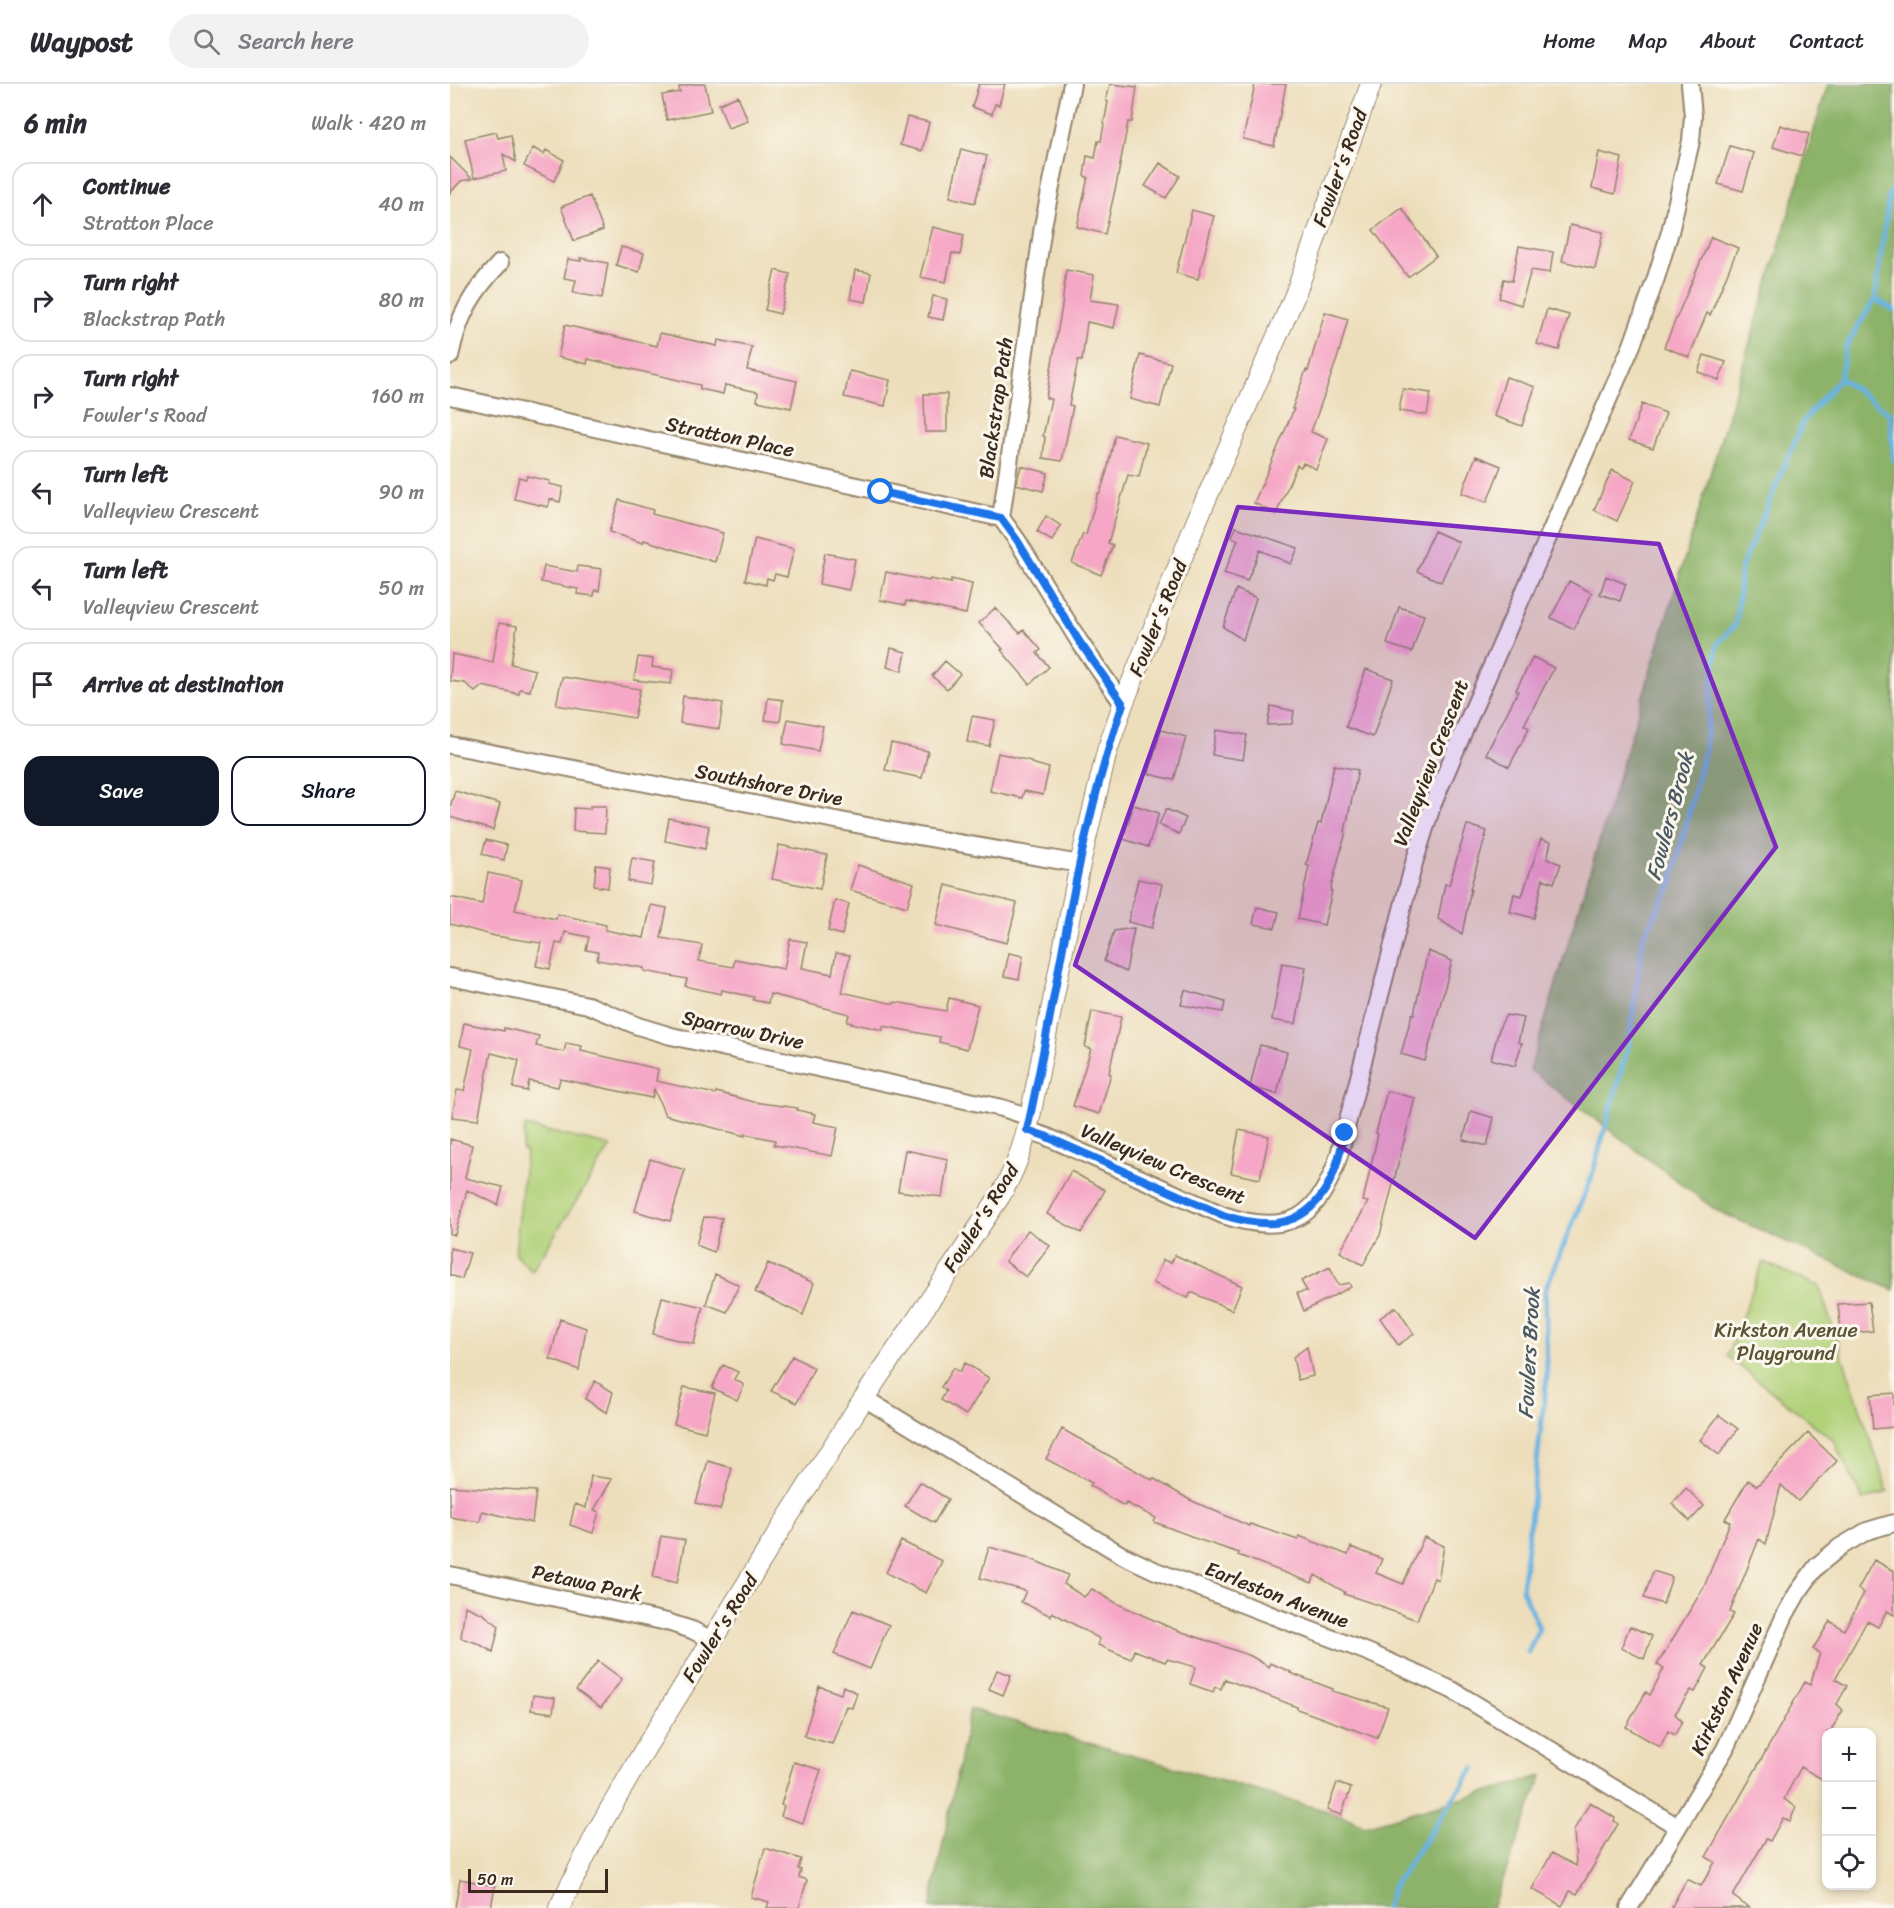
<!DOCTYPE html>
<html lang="en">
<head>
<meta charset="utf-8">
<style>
	:root { --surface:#fff; --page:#f2f2f3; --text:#2b2b33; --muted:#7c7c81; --line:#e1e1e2; --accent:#111827 }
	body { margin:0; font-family:Sriracha,sans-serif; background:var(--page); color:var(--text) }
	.controls { position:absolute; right:18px; bottom:18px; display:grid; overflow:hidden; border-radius:12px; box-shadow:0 3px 9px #0003 }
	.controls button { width:54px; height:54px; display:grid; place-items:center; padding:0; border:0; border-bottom:2px solid var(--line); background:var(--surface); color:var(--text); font:30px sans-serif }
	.scale { position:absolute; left:18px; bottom:15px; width:140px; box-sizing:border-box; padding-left:6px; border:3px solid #3b2a1e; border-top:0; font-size:16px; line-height:21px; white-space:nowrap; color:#3b2a1e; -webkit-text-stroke:4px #fbf7ec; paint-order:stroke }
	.stop { position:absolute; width:18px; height:18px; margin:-14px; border:4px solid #1a73e8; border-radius:50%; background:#fff }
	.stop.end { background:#1a73e8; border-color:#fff; box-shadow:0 2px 6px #0008 }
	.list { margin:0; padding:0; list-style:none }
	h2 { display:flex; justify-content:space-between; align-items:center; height:78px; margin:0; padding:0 24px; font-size:26px }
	h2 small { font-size:20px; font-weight:400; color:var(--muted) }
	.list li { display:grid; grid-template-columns:39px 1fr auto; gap:18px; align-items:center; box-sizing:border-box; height:84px; margin:0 12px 12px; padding:0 12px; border:2px solid var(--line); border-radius:18px }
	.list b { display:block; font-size:22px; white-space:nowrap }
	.list p { margin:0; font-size:20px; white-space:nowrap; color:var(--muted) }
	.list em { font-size:20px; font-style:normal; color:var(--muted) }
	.actions { display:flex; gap:12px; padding:18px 24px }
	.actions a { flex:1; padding:14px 0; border:2px solid var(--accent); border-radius:18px; text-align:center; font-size:21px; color:var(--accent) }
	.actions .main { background:var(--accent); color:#fff }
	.icon { flex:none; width:33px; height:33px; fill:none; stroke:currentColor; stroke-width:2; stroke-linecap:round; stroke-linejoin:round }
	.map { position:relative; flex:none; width:1444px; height:1824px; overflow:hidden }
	header { display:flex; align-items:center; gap:36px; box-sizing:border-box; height:84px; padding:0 30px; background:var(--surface); border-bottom:2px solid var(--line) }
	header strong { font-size:28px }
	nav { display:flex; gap:33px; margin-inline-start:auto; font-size:21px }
	.search { width:420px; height:54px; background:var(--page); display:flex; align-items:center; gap:15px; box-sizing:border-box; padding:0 21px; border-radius:33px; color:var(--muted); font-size:22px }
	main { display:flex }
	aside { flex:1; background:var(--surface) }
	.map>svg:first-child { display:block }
</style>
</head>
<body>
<header>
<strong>Waypost</strong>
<div class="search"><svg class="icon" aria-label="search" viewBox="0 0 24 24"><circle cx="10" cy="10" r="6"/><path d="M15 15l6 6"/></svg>Search here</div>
<nav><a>Home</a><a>Map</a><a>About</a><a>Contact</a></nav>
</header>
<main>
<aside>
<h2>6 min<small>Walk · 420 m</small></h2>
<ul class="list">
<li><svg class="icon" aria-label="ahead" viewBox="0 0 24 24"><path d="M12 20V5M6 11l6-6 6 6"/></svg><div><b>Continue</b><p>Stratton Place</p></div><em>40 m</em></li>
<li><svg class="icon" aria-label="right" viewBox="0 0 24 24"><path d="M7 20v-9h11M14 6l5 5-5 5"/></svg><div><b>Turn right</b><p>Blackstrap Path</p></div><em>80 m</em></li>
<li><svg class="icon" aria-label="right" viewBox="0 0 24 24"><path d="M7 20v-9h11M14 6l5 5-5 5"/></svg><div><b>Turn right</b><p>Fowler's Road</p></div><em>160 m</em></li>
<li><svg class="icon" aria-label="left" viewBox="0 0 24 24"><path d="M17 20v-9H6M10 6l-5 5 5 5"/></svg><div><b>Turn left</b><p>Valleyview Crescent</p></div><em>90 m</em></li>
<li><svg class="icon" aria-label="left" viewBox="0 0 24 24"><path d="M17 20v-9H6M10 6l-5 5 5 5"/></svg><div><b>Turn left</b><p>Valleyview Crescent</p></div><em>50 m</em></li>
<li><svg class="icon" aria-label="arrive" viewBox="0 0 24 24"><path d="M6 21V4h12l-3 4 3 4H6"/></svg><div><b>Arrive at destination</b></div></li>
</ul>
<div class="actions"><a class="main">Save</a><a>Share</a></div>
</aside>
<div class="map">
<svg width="1444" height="1824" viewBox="0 0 1444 1824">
	<rect width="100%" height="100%" fill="#fbf7ec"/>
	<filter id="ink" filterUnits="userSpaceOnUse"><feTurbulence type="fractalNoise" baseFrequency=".0167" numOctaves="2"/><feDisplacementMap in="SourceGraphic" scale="12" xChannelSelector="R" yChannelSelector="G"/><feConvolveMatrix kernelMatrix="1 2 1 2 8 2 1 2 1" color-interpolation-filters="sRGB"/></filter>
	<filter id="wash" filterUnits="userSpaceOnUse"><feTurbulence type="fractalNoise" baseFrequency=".008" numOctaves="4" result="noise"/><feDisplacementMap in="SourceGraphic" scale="24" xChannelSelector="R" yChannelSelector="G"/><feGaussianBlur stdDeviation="1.35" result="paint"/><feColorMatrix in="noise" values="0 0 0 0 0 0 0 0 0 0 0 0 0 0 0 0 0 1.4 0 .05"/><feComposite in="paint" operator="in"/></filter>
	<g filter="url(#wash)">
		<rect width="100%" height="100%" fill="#eddebb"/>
		<path fill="#b1d179" stroke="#767e4c" stroke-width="1.5" d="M75,1042L161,1062L82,1187L65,1170L76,1069L72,1065Z
			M1313,1178L1369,1202L1438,1408L1413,1416L1383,1356L1277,1272Z"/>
		<path fill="#8cb369" stroke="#646e44" stroke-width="1.5" d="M1378,0H1444V1206L1266,1126L1080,986Z
			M520,1625L891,1731L915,1742L1092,1692L1042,1824H480Z"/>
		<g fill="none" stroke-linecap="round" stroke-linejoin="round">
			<path stroke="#68b3e1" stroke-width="5" d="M1425,215L1444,226
				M1390,294L1440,330L1444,376
				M1078,1568L1089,1544L1072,1505L1097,1293L1095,1206L1141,1095L1179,959L1193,853L1221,801L1255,664L1267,560L1286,540L1291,484L1354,336L1390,294L1396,262L1425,215L1439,111L1444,101
				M936,1824L943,1803L1024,1684"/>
		</g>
		<g id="blocks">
			<path fill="#f6a7c6" d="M242,0H255L261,27L217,36L212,11L230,8L229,3Z
				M529,0H555L549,21L545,20L542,30L522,23Z
				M660,0L687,3L682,38H678L667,97L655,150L627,143L638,93L634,92L637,72L645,74L648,57H651L658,18L656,17Z
				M805,0H836L824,62L793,55Z
				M288,12L298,37L278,44L269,20Z
				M457,33L479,38L472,67L450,61Z
				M1330,41L1359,50L1352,72L1323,63Z
				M46,48L48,54L61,51L66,78L53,70L56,87L24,94L15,55Z
				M1280,62L1304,69L1293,107L1268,100Z
				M83,64L94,70L96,66L114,76L104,97L74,82Z
				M511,65L537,72L525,119L500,113Z
				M1149,68L1172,74L1165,110L1142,104Z
				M0,73L22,95L11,97L0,109Z
				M710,79L730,92L716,114L695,102Z
				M140,112L153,146L124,157L111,123Z
				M952,124L986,172L958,193L923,146Z
				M742,126L764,132L748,195L726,189Z
				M1120,141L1153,148L1145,185L1112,177Z
				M483,143L514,151L510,171L502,169L496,198L470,193Z
				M1261,153L1288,164L1260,231L1257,229L1239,273L1214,263Z
				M1069,162L1103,168L1100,189L1081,186L1071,221L1049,214L1054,195L1062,197Z
				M171,163L194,169L189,188L166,181Z
				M130,174L158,179L152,214L123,209L126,196L114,194L118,175L131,177Z
				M325,186L340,190L330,230L315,226Z
				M405,186L421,189L416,218L400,215Z
				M616,186L644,191L640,216L669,220L664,244L637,238L632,277L628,276L619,321L623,322L612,377L593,374L595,353L593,352L601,315L596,314L612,222Z
				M483,212L497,215L493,236L478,233Z
				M1097,225L1119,231L1109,266L1087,260Z
				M875,228L898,235L888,272L861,348L878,355L866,385L853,379L851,383L847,381L826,430L804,419L844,325H842L856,286L858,287Z
				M115,241L207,262L210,249L267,262L268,256L302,263L297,286L347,297L341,324L307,317L308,308L275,301L273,310L250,305V301L138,275L137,280L108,273Z
				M690,271L721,279L710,323L680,315Z
				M1254,271L1276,278L1269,296L1248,288Z
				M400,287L440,296L435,322L394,313Z
				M1056,293L1085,303L1072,342L1044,332Z
				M953,305L981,309L977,331L949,327Z
				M474,310H497V348H475Z
				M1192,320L1216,329L1203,364L1179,356Z
				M665,351L697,359L689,393L678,391L658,459L663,461L651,491L622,479L633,450L636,451L648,409H650L657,387Z
				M1026,372L1051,382L1037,418L1012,409Z
				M571,382L598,389L593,407L566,400Z
				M1162,386L1185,397L1167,437L1144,426Z
				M77,392L100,397L99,400L113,403L110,418L100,415L98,423L64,415L69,393L76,395Z
				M169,416L203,426L202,430L273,449L265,478L194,456L193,459L159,448Z
				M596,432L611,442L602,457L587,448Z
				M786,443L848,464L841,480L810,466L797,497L774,489L788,456L782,453Z
				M984,447L1009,458L991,498L967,487Z
				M305,455L344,465L337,493L325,490L323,496L317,494L316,501L295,496Z
				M375,469L405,475L399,506L369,500Z
				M94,482L127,488L128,482L152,485L149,507L145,506L144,512L127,510L128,505L91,498Z
				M436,488L479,497L480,495L501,499V495L522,500L516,530L456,517L455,521L430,516Z
				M1156,492L1176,500L1170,517L1150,510Z
				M1119,497L1142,509L1124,545L1101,534Z
				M786,505L806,514L793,556L773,543Z
				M949,523L974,531L962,568L937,560Z
				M545,524L570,549L574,546L591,566L587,569L599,583L580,600L551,566L553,565L529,539Z
				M49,539L67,542L61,580L85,586L80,607L70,605L69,610L32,602L25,608L15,599L0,597L2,570L43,578Z
				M441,564L456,568L452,587L437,583Z
				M188,573L203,575L202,583L223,586L221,600L184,596Z
				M1083,573L1104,584L1074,641L1079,644L1059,683L1036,670L1068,607L1066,606Z
				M495,577L510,590L497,605L482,592Z
				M916,585L943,595L923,653L896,643Z
				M112,593L190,605L184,634L106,621Z
				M233,612L273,619L269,645L230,639Z
				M318,614L333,616L330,638L315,636Z
				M821,622L844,627L842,640L817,641Z
				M522,632L545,636L539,662L517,658Z
				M338,635L373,642L368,667L333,660Z
				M711,646L736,653L724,696L699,690Z
				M766,646L797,651L793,676L762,671Z
				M441,659L478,667L472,694L435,686Z
				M548,669L581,677V679L599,684L593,711L574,707L572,714L540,707Z
				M884,681L908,686L895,747L896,748L880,807H882L874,841L848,835L859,782L856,781L868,739L871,740Z
				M5,707L50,720L43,746L0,733V723Z
				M684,721L709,729L698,763L673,755Z
				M140,722H156L155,749L123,747L124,724L140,725Z
				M716,725L736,734L729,750L709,741Z
				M219,734L259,742L255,765L215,757Z
				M1017,741L1037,747L1020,805H1021L1012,850L988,835L995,800L999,801Z
				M1091,755L1101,758L1097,775L1111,780L1104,799L1093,795L1084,834L1060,828L1064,810L1072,812Z
				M36,756L57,761L54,776L32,770Z
				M329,761L377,771L370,805L322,795Z
				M182,774L205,778L201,801L178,797Z
				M146,781L160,783L158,804L144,802Z
				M408,781L464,799L457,823L400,806Z
				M38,789L72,796L65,826L106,835L107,830L156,841L155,846L194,854L201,821L217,824L211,854L252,861L249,877L283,883L285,875L334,885L340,855L357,858L352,884L382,890L386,869L400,871L392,908L444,920L445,918L496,927L499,914L528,921L517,965L489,958L490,953L433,942V946L397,938L399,930L320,910L318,919L303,916L304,913L272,906L271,910L235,902L237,895L194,887V884L147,876L148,868L136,866L139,853L115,848L112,860L106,859L100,885L86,882L91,859L45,852L0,840V813L32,820Z
				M688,795L712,800L702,844L678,838Z
				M496,801L567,819L557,859L486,841Z
				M385,816L399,820L392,851L378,847Z
				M807,823L829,828L825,844L803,840Z
				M684,844L676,888L654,877L664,847Z
				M978,867L1002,877L975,977L951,970L962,930H964Z
				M559,869L573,872L569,895L554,892Z
				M832,879L856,883L846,940L822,936Z
				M735,906L775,918L773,928L731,921Z
				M642,927L671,933L659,989L661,990L649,1030L623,1022L641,965L635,963Z
				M1056,931L1074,934L1068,958L1072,959L1065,982L1041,975L1050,942Z
				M14,939L54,947V944L89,952L86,962L114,968L116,959L132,962L131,967L208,985L206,997L265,1010L266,1008L304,1018L348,1024L347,1026L365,1030L363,1038L388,1043L382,1072L324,1061L325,1056L295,1050V1052L215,1031L204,1005L202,1014L110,995L108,1003L79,997L77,1007L63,1004L69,976L41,969L28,1036L2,1033L7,1006L14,1007L23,965L10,962Z
				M810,961L837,968L827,1010L800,1003Z
				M937,1007L965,1014L930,1151L913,1181L890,1168L918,1118L913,1117L928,1050L926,1049Z
				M1021,1027L1044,1034L1037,1062L1013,1056Z
				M789,1046L819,1052L810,1095L781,1089Z
				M0,1055L22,1061L15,1094L53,1103L48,1121L17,1106L5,1151L0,1150Z
				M455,1066L498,1075L492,1113L448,1107Z
				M200,1075L235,1086L220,1137L185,1127Z
				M621,1087L655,1106L631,1149L597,1130Z
				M254,1133L272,1134L264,1168L246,1161Z
				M578,1146L600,1162L576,1193L555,1177Z
				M0,1164L20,1169L12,1195L0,1191Z
				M725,1171L792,1202L782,1226L741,1208L738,1214L703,1199L713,1176L721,1179Z
				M318,1179L364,1199L353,1231L305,1208Z
				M880,1183L888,1201L899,1199L901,1203L854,1227L847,1209L857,1207L851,1197Z
				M265,1190L289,1201L277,1228L256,1220Z
				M212,1213L253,1223L244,1260L203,1250Z
				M1419,1218L1423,1247L1391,1250L1388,1220Z
				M946,1223L964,1250L948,1261L930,1234Z
				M110,1235L136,1244L129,1286L100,1275Z
				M857,1263L863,1292L848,1296L843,1273Z
				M342,1272L364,1284L347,1319L321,1307Z
				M515,1279L539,1294L516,1331L491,1316L496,1307L491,1303L503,1284L509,1288Z
				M273,1281L288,1288L284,1295L294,1301L287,1316L262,1304Z
				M145,1297L163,1308L157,1329L135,1315Z
				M234,1303L265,1309L255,1348L224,1340Z
				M1444,1309V1343L1423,1345L1420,1311Z
				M1269,1331L1288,1345L1269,1371L1250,1356Z
				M612,1345L702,1396L703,1394L740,1416L799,1442L800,1440L848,1456L849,1452L898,1471L901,1463L932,1475L926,1489L953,1500L974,1453L994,1462L988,1496L984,1494L967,1536L933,1524L934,1523L894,1510L895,1508L865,1491L862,1499L788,1471L789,1469L741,1453V1452L704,1438L706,1434L676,1419L674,1422L640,1402L642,1399L596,1375Z
				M1358,1349L1387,1377L1348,1417L1331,1401L1316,1460L1309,1455L1280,1528L1284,1530L1253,1581L1258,1584L1245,1608L1241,1606L1225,1630L1232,1637L1225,1651L1218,1647L1210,1663L1176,1643L1196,1608L1200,1611L1214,1584L1207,1581L1254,1503L1280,1438L1275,1435L1298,1396L1307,1402Z
				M258,1377L282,1384L270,1426L246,1419Z
				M141,1392L162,1395L144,1426L149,1428L143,1449L120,1441L125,1420L136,1424Z
				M470,1398L498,1415L484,1439L455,1422Z
				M0,1402L52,1406L53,1405L86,1407L82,1439L32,1427L30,1438L0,1433Z
				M1236,1404L1254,1422L1240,1437L1222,1420Z
				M211,1452L235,1456L227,1499L203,1493Z
				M451,1457L492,1477L476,1509L436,1489Z
				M539,1463L579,1474L618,1491L614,1500L634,1513L642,1505L666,1519L721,1544L801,1572L819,1583L820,1579L841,1588L840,1589L883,1605L882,1607L938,1623L927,1654L847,1625V1623L775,1595L771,1605L765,1603L763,1608L740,1600L746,1583L717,1575L715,1578L684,1566L681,1575L648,1561L650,1555L602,1528L601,1532L571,1518L576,1507L530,1494Z
				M1424,1476L1444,1487V1531L1437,1527L1428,1543L1417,1537L1385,1595L1397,1602L1387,1620L1393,1626L1380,1648H1377V1698L1351,1683L1334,1715L1346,1723L1340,1737L1333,1734L1320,1757L1316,1755L1283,1812L1299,1824H1221L1237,1795L1251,1802L1265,1778L1256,1773L1355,1598L1360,1601L1370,1569L1363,1565L1380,1537L1394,1546L1414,1509L1408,1505Z
				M1203,1487L1222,1493L1213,1520L1194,1514Z
				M15,1522L33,1530L49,1542L43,1568L27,1559L11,1554Z
				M403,1526L439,1541L420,1585L384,1570Z
				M1180,1542L1202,1552L1194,1575L1171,1564Z
				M148,1577L172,1595L151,1624L126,1606Z
				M547,1586L561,1591L553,1611L539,1605Z
				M369,1602L391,1610L393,1602L407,1609L402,1624L396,1622L382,1660L354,1652Z
				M83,1611L105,1614L103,1629L81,1626Z
				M344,1678L371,1686L353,1739L331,1732L334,1722L331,1721Z
				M887,1699L901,1704L891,1731L877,1726Z
				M1140,1718L1165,1734L1164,1737L1168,1740L1127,1810L1120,1807L1112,1822L1082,1805L1102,1769L1126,1782L1124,1746Z
				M315,1764L351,1775L348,1785L351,1786L349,1793L357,1796L349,1824H317L319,1818L301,1813Z
				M10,1795L45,1802L41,1824H5Z"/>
		</g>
	</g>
	<g filter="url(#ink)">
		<use href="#blocks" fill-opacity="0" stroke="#94846c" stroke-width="1.5"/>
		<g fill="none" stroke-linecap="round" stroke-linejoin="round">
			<g stroke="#94846c" stroke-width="20">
				<path id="minor" d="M622,0L593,142L551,434L567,456L629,557L673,620
					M0,272C8,233 22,208 50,179
					M0,312L551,434
					M0,661L468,752L630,780
					M0,893L138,921L188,942L221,952L552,1024L580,1033
					M577,1046L595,1052L773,1131C838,1153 869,1135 889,1071L964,779L982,722L1017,639L1182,261L1206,194L1220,148L1241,57L1243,32L1240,0
					M414,1314L670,1470L706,1487L920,1569L1002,1606L1228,1743
					M0,1491L217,1538L242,1546L262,1556
					M1179,1824L1275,1665L1335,1531L1348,1508L1367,1482L1390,1463L1417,1447L1444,1439"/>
			</g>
			<g stroke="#94846c" stroke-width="22">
				<path id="tertiary" d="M109,1824L149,1744L196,1663L338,1433L414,1314L550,1112C565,1087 574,1061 580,1033L630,780L657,667L673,620L747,436L845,211L921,0"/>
			</g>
			<use href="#minor" stroke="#fff" stroke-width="16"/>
			<use href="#tertiary" stroke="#fff" stroke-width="20"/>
		</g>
	</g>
	<g fill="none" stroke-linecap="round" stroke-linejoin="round" filter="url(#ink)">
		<path stroke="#1a73e8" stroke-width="8" d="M431,408L551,434L567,456L629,557L673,620C625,758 609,904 577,1046L595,1052L773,1131C813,1144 851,1146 875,1106C886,1089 890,1068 895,1049"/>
	</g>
	<path fill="#7b2cbf" fill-opacity="0.2" stroke="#7b2cbf" stroke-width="4.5" stroke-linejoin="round" d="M788,423L1209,460L1326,763L1025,1154L625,881Z"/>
	<g text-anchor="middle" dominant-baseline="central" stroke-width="6" stroke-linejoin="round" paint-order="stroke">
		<g font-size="20" fill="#3b2a1e" stroke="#fbf7ec">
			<text transform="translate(890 84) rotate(-70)">Fowler's Road</text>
			<text transform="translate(546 324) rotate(-82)">Blackstrap Path</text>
			<text transform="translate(280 353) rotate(12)">Stratton Place</text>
			<text transform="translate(708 534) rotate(-68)">Fowler's Road</text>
			<text transform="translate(981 679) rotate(-69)">Valleyview Crescent</text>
			<text transform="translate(319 701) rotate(11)">Southshore Drive</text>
			<text transform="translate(293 946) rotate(12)">Sparrow Drive</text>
			<text transform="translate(713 1080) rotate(23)">Valleyview Crescent</text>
			<text transform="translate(531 1134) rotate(-58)">Fowler's Road</text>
			<text transform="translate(137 1499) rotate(12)">Petawa Park</text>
			<text transform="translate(827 1511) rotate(21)">Earleston Avenue</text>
			<text transform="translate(270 1544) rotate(-58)">Fowler's Road</text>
			<text transform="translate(1277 1605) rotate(-65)">Kirkston Avenue</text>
		</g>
		<g font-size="20" fill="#585435" stroke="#fbf7ec">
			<text x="1336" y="1246">Kirkston Avenue<tspan x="1336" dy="23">Playground</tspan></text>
		</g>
		<g font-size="21" font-style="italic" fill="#4b5a62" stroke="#fbf7ec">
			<text transform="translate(1220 732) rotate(-75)">Fowlers Brook</text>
			<text transform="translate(1079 1269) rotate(-87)">Fowlers Brook</text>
		</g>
	</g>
</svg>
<div class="controls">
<button>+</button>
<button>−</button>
<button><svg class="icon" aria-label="locate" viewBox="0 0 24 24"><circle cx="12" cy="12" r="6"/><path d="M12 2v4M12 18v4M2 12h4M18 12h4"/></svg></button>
</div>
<div class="scale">50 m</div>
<div class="stop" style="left:431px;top:408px"></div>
<div class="stop end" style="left:895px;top:1049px"></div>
</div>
</main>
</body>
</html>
